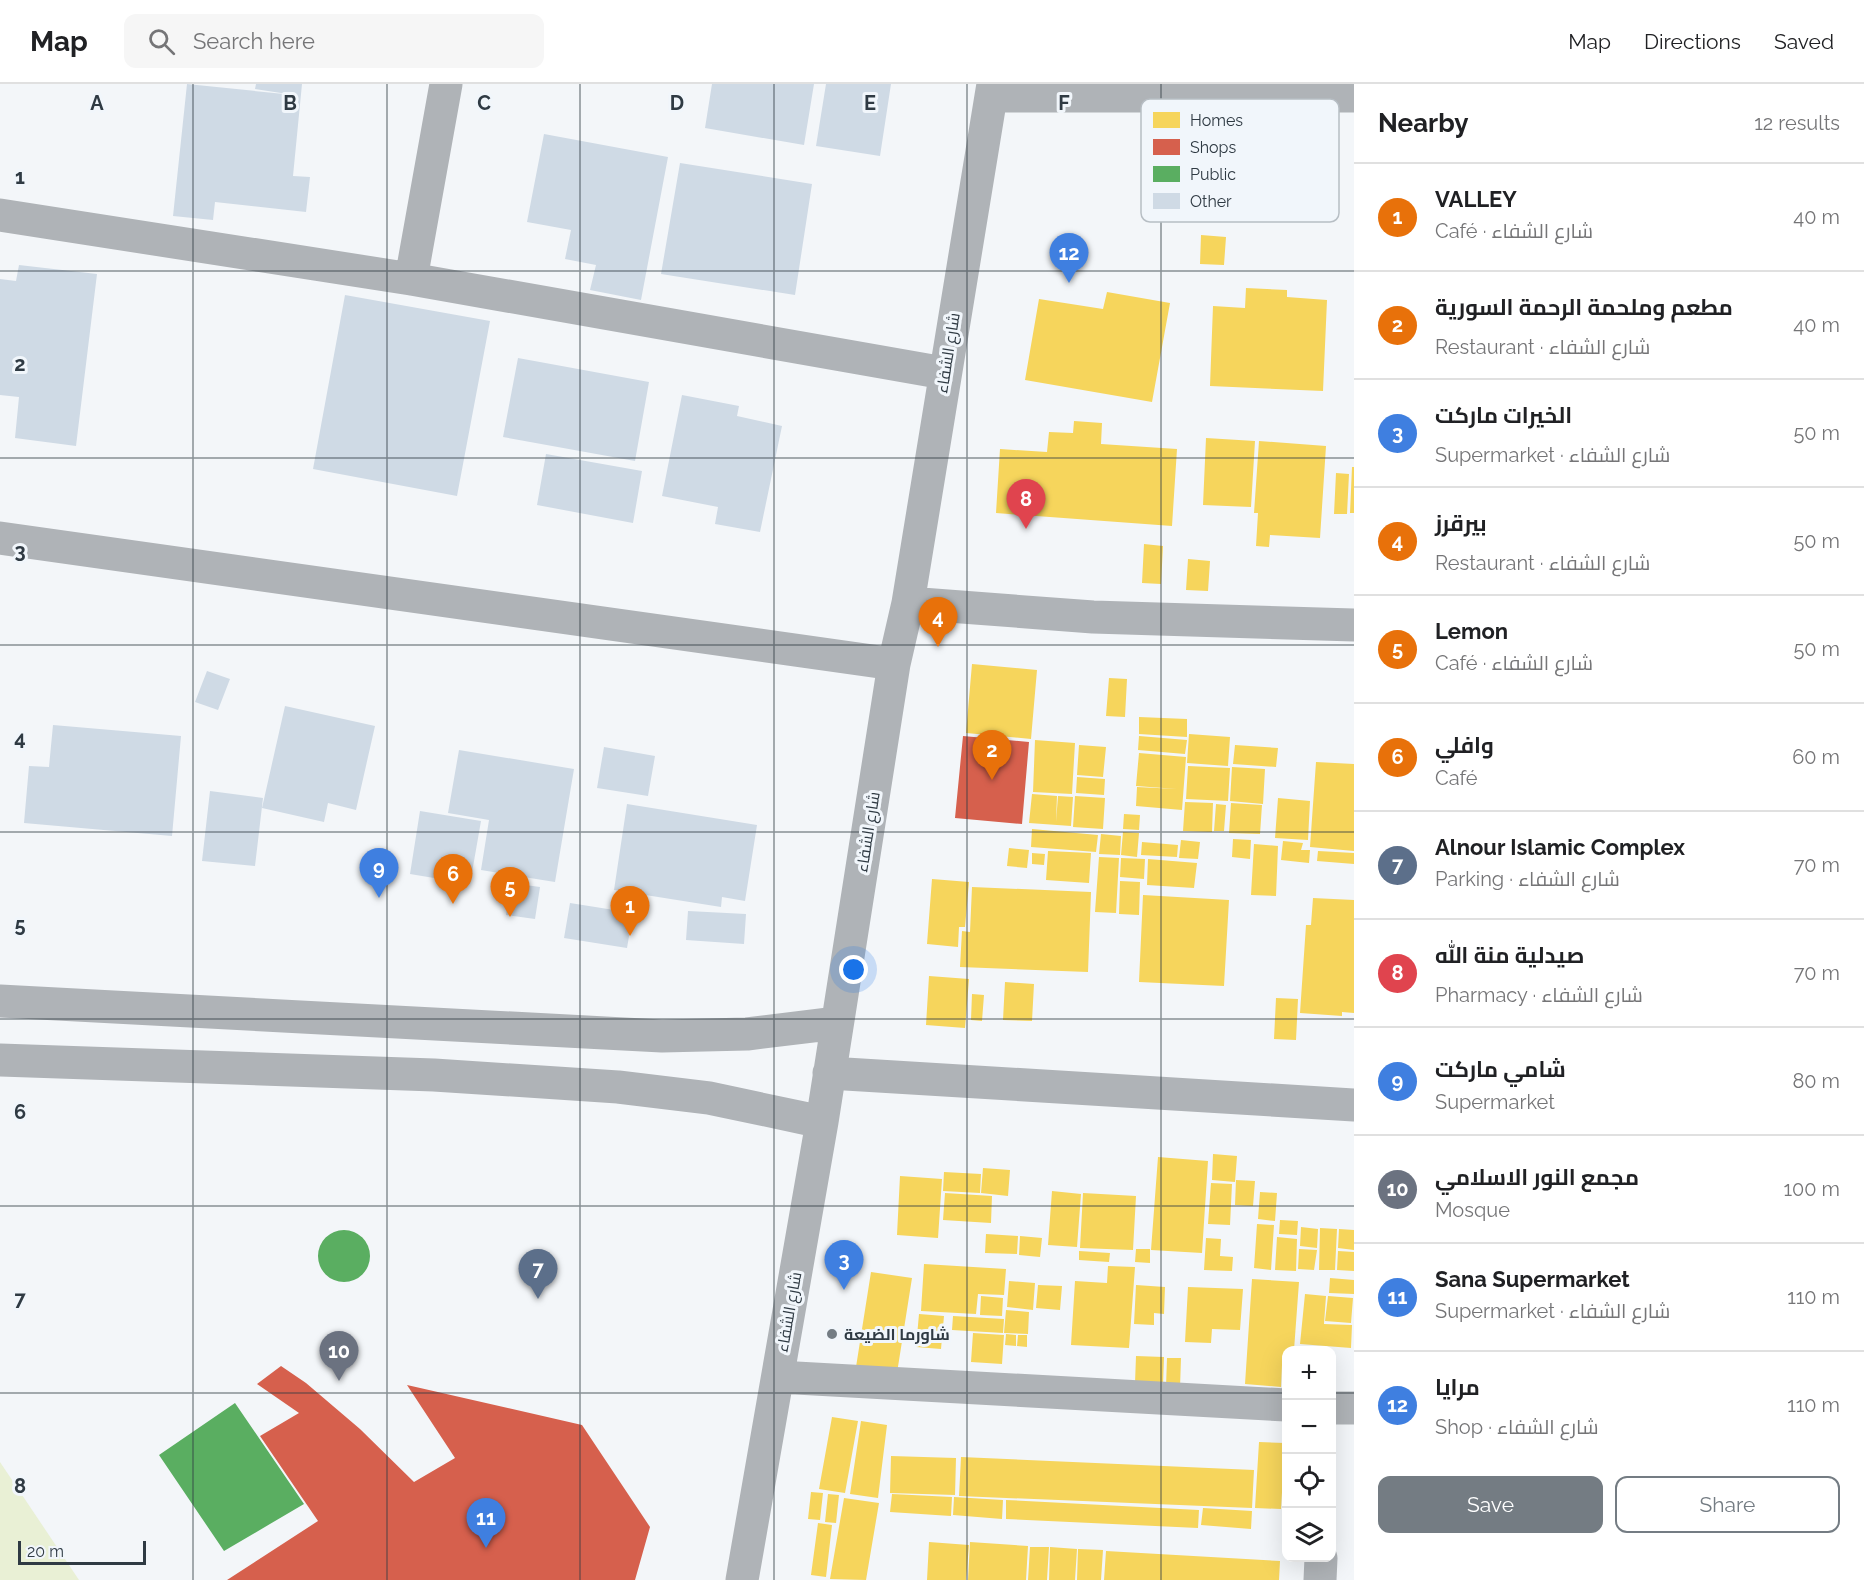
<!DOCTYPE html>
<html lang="en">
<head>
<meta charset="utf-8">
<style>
	:root { --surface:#fff; --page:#f6f6f6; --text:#202124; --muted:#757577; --line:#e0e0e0; --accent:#747c83 }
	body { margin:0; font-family:Raleway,Cairo,sans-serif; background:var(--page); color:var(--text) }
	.controls { position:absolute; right:18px; bottom:18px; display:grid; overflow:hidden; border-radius:12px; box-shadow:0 6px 24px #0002 }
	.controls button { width:54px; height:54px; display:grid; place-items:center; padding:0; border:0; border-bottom:2px solid var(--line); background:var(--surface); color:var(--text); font:30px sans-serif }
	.scale { position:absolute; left:18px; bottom:15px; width:128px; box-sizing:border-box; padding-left:6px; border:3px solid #2f3a43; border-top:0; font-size:16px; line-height:21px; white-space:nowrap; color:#2f3a43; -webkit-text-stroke:4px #f1f6fb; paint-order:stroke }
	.you { position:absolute; left:854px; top:886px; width:21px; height:21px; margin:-15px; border:4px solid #fff; border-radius:50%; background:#1a73e8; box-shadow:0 0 0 9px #1a73e833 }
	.badge { display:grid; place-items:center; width:39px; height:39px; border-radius:50%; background:var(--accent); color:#fff; font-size:20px; font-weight:700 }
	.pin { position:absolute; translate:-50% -50px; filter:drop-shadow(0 2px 3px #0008) }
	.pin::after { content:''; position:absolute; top:32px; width:21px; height:18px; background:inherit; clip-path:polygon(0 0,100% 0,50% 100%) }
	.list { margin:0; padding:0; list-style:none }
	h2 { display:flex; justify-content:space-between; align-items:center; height:78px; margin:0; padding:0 24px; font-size:26px }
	h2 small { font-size:20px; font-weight:400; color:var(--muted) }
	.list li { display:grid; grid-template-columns:39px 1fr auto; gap:18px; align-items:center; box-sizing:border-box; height:108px; padding:0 24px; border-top:2px solid var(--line) }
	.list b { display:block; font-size:22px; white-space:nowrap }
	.list p { margin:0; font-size:20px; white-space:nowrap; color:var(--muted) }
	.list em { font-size:20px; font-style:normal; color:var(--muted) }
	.actions { display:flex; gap:12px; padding:18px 24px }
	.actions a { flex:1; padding:14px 0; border:2px solid var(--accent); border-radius:12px; text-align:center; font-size:21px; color:var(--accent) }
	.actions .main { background:var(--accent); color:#fff }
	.icon { flex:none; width:33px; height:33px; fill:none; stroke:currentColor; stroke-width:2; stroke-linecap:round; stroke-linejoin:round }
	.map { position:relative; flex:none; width:1354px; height:1496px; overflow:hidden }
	header { display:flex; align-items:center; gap:36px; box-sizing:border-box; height:84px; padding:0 30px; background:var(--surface); border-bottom:2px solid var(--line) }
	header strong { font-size:28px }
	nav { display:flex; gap:33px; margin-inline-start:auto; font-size:21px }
	.search { width:420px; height:54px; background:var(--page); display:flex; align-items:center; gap:15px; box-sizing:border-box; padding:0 21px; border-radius:12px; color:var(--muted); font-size:22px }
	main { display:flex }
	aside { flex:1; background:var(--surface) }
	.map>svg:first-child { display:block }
</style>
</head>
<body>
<header>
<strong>Map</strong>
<div class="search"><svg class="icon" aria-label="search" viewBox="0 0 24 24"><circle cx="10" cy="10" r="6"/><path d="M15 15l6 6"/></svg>Search here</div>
<nav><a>Map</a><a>Directions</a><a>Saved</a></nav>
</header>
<main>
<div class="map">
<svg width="1354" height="1496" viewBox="0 0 1354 1496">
	<rect width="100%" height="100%" fill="#f3f6f9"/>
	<path fill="#e9f0d5" d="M0,1378L79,1496H0Z"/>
	<path fill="#f6d55c" d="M1201,151L1226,153L1224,181L1200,180Z
		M1246,204L1287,206V213L1327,216L1323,307L1210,302L1213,222L1245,224Z
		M1107,208L1170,219L1152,318L1025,296L1039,215L1103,225Z
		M1074,337L1102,339L1101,360L1177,365L1172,442L996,429L1000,365L1047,368L1049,348L1073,349Z
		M1206,354L1255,357L1251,423L1203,421Z
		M1259,357L1326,362L1320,454L1270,451L1269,463L1256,462L1258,429H1254Z
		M1352,383H1354V429H1350Z
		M1336,389L1349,390L1347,430H1334Z
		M1144,460L1163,462L1161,500L1142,499Z
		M1188,475L1210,477L1208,507L1186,506Z
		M972,580L1037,586L1031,655L966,649Z
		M1109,594L1127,595L1125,633L1106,632Z
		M1139,633L1187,635V653L1139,650Z
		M1189,650L1230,653L1228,682L1187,679Z
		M1139,652L1187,656L1185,670L1138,666Z
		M1035,656L1075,659L1072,710L1033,708Z
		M1079,661L1106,663L1103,693L1077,691Z
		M1235,661L1278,664L1276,683L1233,680Z
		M1139,669L1186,673L1182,726L1136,722L1137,703L1177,705L1136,702Z
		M1316,678L1354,680V767L1310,763Z
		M1188,682L1230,684L1228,717L1186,715Z
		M1232,683L1265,685L1263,720L1230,717Z
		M1077,693L1105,695L1104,711L1076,709Z
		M1032,710L1057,712L1056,738L1058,712L1073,713L1071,742L1029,739Z
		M1075,712L1105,714L1103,745L1073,743Z
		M1278,714L1310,717L1308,756L1275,754Z
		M1185,718L1213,719L1212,748L1183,747Z
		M1231,719L1262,721L1260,750L1229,749Z
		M1216,720L1226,721L1224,747H1214Z
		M1124,730L1140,731L1139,746L1123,745Z
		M1032,745L1098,751L1096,768L1031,763Z
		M1123,748L1139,749L1137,773L1121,771Z
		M1101,750L1121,752L1120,771L1099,770Z
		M1233,755L1251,756L1250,775L1232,773Z
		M1181,756L1200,758L1198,775L1179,774Z
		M1283,757L1303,759L1301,766H1310L1309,779L1281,776Z
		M1142,758L1178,761L1177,773L1141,771Z
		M1254,760L1278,762L1276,812L1251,811Z
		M1009,764L1029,766L1027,784L1007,782Z
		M1048,767L1091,769L1089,799L1046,796Z
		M1318,767L1354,769V780L1317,777Z
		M1032,769L1045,770L1044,781L1032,780Z
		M1099,773L1119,774L1116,829L1095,828Z
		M1121,774L1145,775L1144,795L1120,793Z
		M1148,775L1197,779L1194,804L1147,801Z
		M932,795L969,798L965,843H959L958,863L927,860Z
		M1120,797L1140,798L1139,831L1119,830Z
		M972,803L1091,808L1088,888L960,883L962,847L970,848Z
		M1143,811L1229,816L1224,902L1139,898Z
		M1313,814L1354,816V929L1342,928V932L1300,929L1306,841H1311Z
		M929,892L969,895L965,944L926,941Z
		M1005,898L1034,900L1032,937L1003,936Z
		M972,910L984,911L982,937L971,936Z
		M1276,914L1298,915L1296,956L1274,955Z
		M1213,1070L1237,1072L1235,1098L1212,1096Z
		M1158,1073L1208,1077L1202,1169L1151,1166Z
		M983,1084L1010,1086L1008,1112L981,1109Z
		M944,1088L981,1090L980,1109L943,1107Z
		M900,1092L942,1095L938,1154L897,1151Z
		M1236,1096L1255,1097L1253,1122L1235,1121Z
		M1211,1099L1232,1100L1230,1141L1208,1140Z
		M1052,1107L1081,1110L1077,1163L1048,1161Z
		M1260,1108L1277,1109L1275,1137L1258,1135Z
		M945,1109L992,1112L991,1139L943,1136Z
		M1083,1109L1136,1112L1133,1166L1080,1164Z
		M1280,1136L1298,1137L1297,1151L1279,1150Z
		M1257,1140L1274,1141L1271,1186L1254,1184Z
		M1301,1143L1318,1145L1317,1164L1300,1162Z
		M1320,1144L1337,1145L1335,1186H1319Z
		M1339,1145L1354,1146V1166L1338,1164Z
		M986,1150L1018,1152L1017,1170L985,1169Z
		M1020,1152L1042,1154L1040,1173L1019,1171Z
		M1277,1153L1297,1155L1296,1187L1275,1186Z
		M1206,1154L1221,1155L1220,1172L1233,1173L1232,1187L1204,1186Z
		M1136,1165H1150V1179L1135,1178Z
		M1299,1165L1317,1166L1314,1186L1298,1185Z
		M1079,1167L1110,1169L1109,1178L1079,1176Z
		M1338,1167L1354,1168V1187L1337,1186Z
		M924,1180L1006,1185L1004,1211L978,1210L976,1230L921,1227Z
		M1108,1182L1135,1183L1129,1264L1071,1261L1075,1197L1107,1199Z
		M871,1188L912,1194L897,1289L856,1283Z
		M1330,1194L1354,1196V1210L1329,1209Z
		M1252,1195L1299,1198L1294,1266H1286V1282L1282,1281L1281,1303L1245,1300Z
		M1009,1197L1035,1199L1033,1226L1007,1223Z
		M1038,1201L1062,1202L1060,1226L1036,1224Z
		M1136,1201L1165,1203L1164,1230L1154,1229V1241L1134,1240Z
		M1188,1203L1243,1205L1240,1246L1212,1245L1211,1259L1185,1258Z
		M1305,1210L1326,1212L1324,1240L1352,1241L1351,1264L1300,1260Z
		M981,1212L1003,1214L1002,1232L980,1231Z
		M1328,1212L1353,1214L1351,1239L1325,1237Z
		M1006,1226L1029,1228L1028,1250L1004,1249Z
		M919,1230L944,1232L941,1265L916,1263Z
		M953,1232L1004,1235L1003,1249L952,1246Z
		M973,1249L1004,1251L1002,1280L971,1278Z
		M1006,1250L1016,1251V1262L1005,1261Z
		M1018,1251H1027V1263L1017,1262Z
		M1136,1272L1164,1273L1163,1301L1135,1299Z
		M1167,1274H1181L1180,1304L1166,1303Z
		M832,1333L858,1337L845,1409L819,1405Z
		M861,1337L887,1341L878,1414L850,1410Z
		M1259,1358L1285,1359L1281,1425L1255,1424Z
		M891,1372L956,1374L955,1411L890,1409Z
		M961,1373L1254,1386L1252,1424L959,1412Z
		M811,1408L823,1409L820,1436L808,1435Z
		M828,1410L839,1411L836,1439L825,1438Z
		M892,1410L952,1413L951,1432L890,1428Z
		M954,1413L1003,1416L1002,1435L953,1431Z
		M844,1414L879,1419L866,1496L830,1495Z
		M1006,1416L1199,1426L1198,1444L1006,1435Z
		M1203,1424L1252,1427L1251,1445L1201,1441Z
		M818,1439L832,1441L826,1493L811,1491Z
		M929,1458L969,1461L966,1496H927Z
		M970,1458L1028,1462L1026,1496H968Z
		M1030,1463H1049L1047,1496H1028Z
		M1050,1463L1077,1465L1075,1496H1049Z
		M1078,1465L1103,1466L1101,1496H1077Z
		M1106,1467L1280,1477L1279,1496H1104Z"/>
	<path fill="#d6604d" d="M963,652L1029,658L1022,740L955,734Z
		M281,1282L306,1299L360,1345L414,1398L455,1374L407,1301L582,1341L650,1443L635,1496H227L318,1437L260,1352L299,1329L257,1300Z"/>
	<path fill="#5aae61" d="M318 1172a26 26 0 1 1 52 0a26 26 0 1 1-52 0Z
		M235,1319L304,1420L224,1467L159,1371Z"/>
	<path fill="#cfdae5" d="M187,0L294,11L255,5L256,0H302L293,92L310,93L306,128L215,118L213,136L173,132Z
		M712,0H814L804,61L705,44Z
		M826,0H891L880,72L816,62Z
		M544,50L668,73L641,216L590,206L596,181L565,175L571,146L527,138Z
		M680,79L812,100L795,211L661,190Z
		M19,181L97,190L76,362L15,354L19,313L0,311V195L16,197Z
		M345,211L490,237L457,412L313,385Z
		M518,274L649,298L635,377L503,353Z
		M682,311L739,322L737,332L782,342L760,448L715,440L718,423L662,412Z
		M546,370L642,387L633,439L537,421Z
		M207,587L230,595L218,626L195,618Z
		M285,622L375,642L356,726L328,719L324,738L262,724Z
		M53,641L181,652L172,752L24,739L29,682L49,683Z
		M604,663L655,672L648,712L597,704Z
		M459,666L574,685L555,798L481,786L489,736L448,729Z
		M210,707L263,714L255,782L202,777Z
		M627,720L757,741L745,817L722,813L721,823L614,806Z
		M420,727L481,737L470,800L410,790Z
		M511,799L540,803L535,835L506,831Z
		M570,819L633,829L627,864L564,854Z
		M688,827L746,830L744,860L686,856Z"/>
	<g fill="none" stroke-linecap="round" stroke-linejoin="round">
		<path stroke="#afb3b7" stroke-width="33" d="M991,12H1354
			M0,131L411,195L944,289
			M411,195L446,0
			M0,454L894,580
			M908,519L1093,533L1354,541
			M0,917L662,952L747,950L837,939
			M0,976L434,991L618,1003L709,1014L822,1038
			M829,989L1354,1021
			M778,1293L1286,1321
			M1332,1324H1354
			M742,1496L822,1038L894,580L908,519L993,0
			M1320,1496L1321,1474"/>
	</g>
	<path fill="none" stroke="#2f3a43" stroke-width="1.5" stroke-opacity="0.55" d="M193,0V1496M387,0V1496M580,0V1496M774,0V1496M967,0V1496M1161,0V1496M0,187H1354M0,374H1354M0,561H1354M0,748H1354M0,935H1354M0,1122H1354M0,1309H1286M1332,1309H1354"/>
	<circle fill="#747c83" stroke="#f1f6fb" stroke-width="2" cx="832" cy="1250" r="6"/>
	<g text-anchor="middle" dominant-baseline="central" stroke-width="6" stroke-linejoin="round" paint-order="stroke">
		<g font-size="16" fill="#2f3a43" stroke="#f1f6fb">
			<text transform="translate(948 269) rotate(-81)">شارع الشفاء</text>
			<text transform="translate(868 748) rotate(-81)">شارع الشفاء</text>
			<text transform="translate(789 1228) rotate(-80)">شارع الشفاء</text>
		</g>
		<g font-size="16" font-weight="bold" fill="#2f3a43" stroke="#f1f6fb" text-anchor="start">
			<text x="844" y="1250">شاورما الضيعة</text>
		</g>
	</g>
	<rect x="1141" y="15" width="198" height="123" rx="9" fill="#f1f6fb" stroke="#b7bec4" stroke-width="1.5"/>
	<rect x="1153" y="28" width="27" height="16" fill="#f6d55c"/>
	<rect x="1153" y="55" width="27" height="16" fill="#d6604d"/>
	<rect x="1153" y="82" width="27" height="16" fill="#5aae61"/>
	<rect x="1153" y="109" width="27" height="16" fill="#cfdae5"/>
	<g font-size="16" fill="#2f3a43">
		<text x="1190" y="42">Homes</text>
		<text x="1190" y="69">Shops</text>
		<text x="1190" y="96">Public</text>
		<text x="1190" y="123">Other</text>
	</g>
	<g font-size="20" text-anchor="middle" font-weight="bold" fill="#2f3a43" stroke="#f1f6fb" stroke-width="6" stroke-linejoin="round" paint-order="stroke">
		<text x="97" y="26">A</text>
		<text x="290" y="26">B</text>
		<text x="484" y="26">C</text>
		<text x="677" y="26">D</text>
		<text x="870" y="26">E</text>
		<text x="1064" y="26">F</text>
		<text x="20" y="100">1</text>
		<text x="20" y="287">2</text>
		<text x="20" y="474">3</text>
		<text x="20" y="661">4</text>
		<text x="20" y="848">5</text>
		<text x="20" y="1035">6</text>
		<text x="20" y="1222">7</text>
		<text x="20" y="1409">8</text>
	</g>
</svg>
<div class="controls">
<button>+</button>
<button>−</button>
<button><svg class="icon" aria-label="locate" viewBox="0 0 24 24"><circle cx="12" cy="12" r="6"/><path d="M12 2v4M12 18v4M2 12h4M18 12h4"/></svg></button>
<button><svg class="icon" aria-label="layers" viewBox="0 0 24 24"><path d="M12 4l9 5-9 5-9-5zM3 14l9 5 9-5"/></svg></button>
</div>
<div class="scale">20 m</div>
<div class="you"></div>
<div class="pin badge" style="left:630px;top:852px;background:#e8710a">1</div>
<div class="pin badge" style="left:992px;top:696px;background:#e8710a">2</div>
<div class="pin badge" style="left:844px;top:1206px;background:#3f7fe0">3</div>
<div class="pin badge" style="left:938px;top:563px;background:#e8710a">4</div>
<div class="pin badge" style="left:510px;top:833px;background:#e8710a">5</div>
<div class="pin badge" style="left:453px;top:820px;background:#e8710a">6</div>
<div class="pin badge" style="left:538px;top:1215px;background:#5c6f8a">7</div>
<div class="pin badge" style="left:1026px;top:445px;background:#e0444e">8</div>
<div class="pin badge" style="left:379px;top:814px;background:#3f7fe0">9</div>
<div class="pin badge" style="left:339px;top:1297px;background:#6b7280">10</div>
<div class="pin badge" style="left:486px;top:1464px;background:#3f7fe0">11</div>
<div class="pin badge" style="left:1069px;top:199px;background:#3f7fe0">12</div>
</div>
<aside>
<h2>Nearby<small>12 results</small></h2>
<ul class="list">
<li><span class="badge" style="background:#e8710a">1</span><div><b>VALLEY</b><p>Café · شارع الشفاء</p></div><em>40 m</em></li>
<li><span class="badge" style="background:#e8710a">2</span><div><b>مطعم وملحمة الرحمة السورية</b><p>Restaurant · شارع الشفاء</p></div><em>40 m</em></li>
<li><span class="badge" style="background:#3f7fe0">3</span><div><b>الخيرات ماركت</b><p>Supermarket · شارع الشفاء</p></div><em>50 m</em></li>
<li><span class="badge" style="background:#e8710a">4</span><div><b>بيرقرز</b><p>Restaurant · شارع الشفاء</p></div><em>50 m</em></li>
<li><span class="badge" style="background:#e8710a">5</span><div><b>Lemon</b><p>Café · شارع الشفاء</p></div><em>50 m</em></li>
<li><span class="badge" style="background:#e8710a">6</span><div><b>وافلي</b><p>Café</p></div><em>60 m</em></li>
<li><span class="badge" style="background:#5c6f8a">7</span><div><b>Alnour Islamic Complex</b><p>Parking · شارع الشفاء</p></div><em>70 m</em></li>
<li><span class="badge" style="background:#e0444e">8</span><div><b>صيدلية منة الله</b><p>Pharmacy · شارع الشفاء</p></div><em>70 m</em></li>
<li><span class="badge" style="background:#3f7fe0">9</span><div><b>شامي ماركت</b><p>Supermarket</p></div><em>80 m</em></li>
<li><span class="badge" style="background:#6b7280">10</span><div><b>مجمع النور الاسلامي</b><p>Mosque</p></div><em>100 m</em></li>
<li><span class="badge" style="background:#3f7fe0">11</span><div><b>Sana Supermarket</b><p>Supermarket · شارع الشفاء</p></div><em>110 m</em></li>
<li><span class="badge" style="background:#3f7fe0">12</span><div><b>مرايا</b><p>Shop · شارع الشفاء</p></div><em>110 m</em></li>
</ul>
<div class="actions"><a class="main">Save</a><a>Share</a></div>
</aside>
</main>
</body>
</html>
